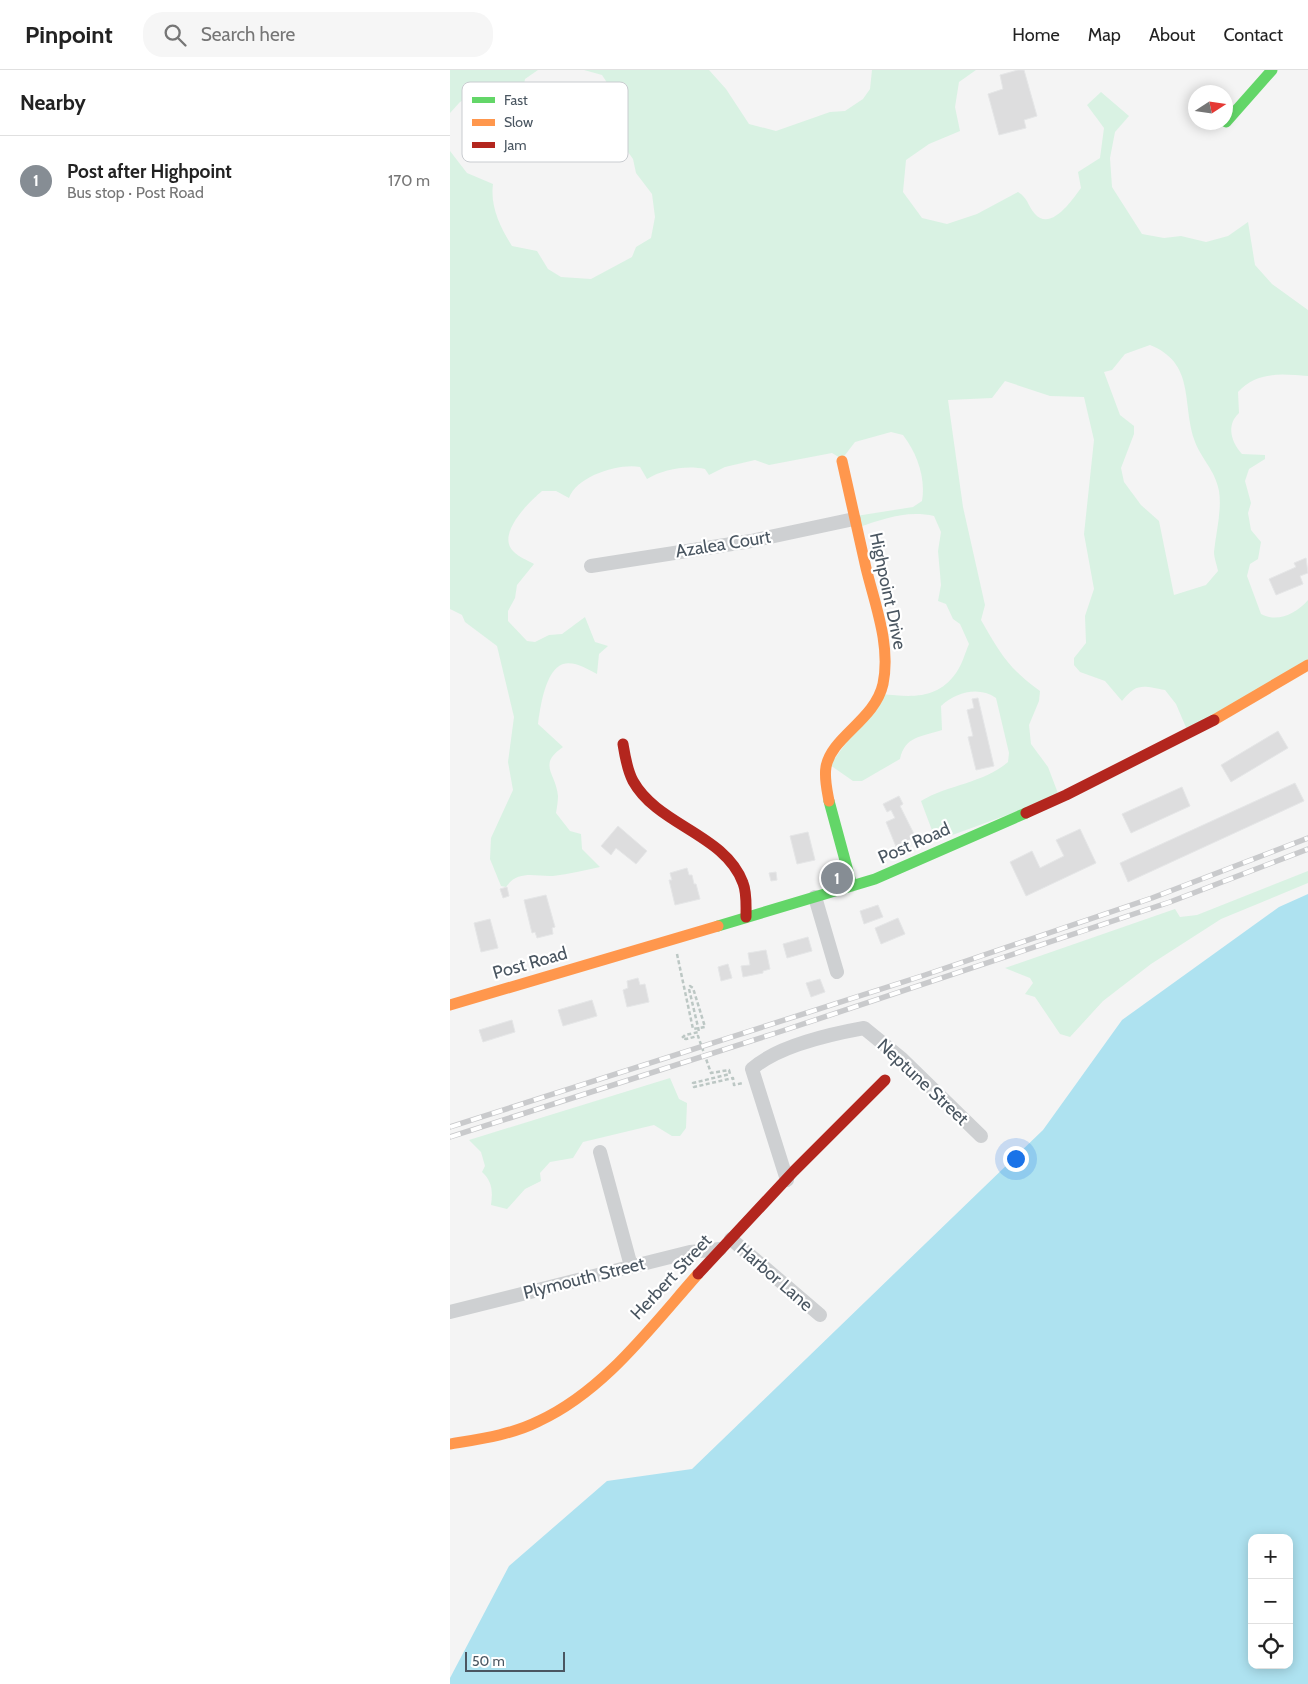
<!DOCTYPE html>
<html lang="en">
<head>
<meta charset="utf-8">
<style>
	:root { --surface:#fff; --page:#f6f6f6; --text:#222; --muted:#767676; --line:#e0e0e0; --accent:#868d94 }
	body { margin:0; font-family:Cabin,sans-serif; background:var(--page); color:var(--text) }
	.controls { position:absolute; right:15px; bottom:15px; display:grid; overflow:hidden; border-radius:10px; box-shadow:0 2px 12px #0003 }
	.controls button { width:45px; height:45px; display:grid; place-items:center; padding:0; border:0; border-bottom:1px solid var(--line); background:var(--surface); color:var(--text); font:25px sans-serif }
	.compass { position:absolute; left:738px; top:15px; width:45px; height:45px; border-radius:50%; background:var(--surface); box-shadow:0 2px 12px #0003; rotate:78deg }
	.scale { position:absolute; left:15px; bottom:12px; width:100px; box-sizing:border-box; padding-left:5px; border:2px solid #4a5661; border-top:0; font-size:14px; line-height:18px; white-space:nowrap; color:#4a5661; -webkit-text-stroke:4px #fff; paint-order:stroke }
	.you { position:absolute; left:565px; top:1088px; width:18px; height:18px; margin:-12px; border:4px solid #fff; border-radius:50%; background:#1a73e8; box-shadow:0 0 0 8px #1a73e833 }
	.badge { display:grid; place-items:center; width:32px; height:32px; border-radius:50%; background:var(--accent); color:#fff; font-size:16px; font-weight:700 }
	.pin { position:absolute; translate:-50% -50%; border:2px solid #fff; box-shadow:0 1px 5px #0006 }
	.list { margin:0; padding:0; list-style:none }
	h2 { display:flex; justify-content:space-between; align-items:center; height:65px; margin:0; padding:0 20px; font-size:21px }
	h2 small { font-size:16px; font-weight:400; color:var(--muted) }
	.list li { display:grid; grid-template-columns:32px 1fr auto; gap:15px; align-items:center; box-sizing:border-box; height:90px; padding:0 20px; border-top:1px solid var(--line) }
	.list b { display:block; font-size:19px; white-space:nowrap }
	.list p { margin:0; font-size:16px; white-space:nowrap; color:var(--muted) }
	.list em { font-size:16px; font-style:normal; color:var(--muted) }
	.icon { flex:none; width:28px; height:28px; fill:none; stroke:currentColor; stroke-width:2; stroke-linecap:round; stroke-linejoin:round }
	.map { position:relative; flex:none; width:858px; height:1614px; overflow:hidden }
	header { display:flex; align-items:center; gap:30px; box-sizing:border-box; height:70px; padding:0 25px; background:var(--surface); border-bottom:1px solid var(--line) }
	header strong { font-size:24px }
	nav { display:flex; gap:28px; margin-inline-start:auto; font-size:18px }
	.search { width:350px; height:45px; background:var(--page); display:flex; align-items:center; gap:12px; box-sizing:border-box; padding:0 18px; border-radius:20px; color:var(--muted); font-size:19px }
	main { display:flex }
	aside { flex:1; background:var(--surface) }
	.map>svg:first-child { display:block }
</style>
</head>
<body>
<header>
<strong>Pinpoint</strong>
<div class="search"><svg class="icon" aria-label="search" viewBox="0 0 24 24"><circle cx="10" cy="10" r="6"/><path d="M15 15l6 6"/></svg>Search here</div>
<nav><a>Home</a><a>Map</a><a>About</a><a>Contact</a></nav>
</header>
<main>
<aside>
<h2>Nearby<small></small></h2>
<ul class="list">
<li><span class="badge">1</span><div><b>Post after Highpoint</b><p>Bus stop · Post Road</p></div><em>170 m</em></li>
</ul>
</aside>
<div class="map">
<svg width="858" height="1614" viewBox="0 0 858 1614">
	<rect width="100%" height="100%" fill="#f4f4f4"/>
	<path fill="#d9f2e3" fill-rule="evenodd" d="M0,0H88L75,9L71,31L57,23L34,18L10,32L0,43Z
		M134,0H259L276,19L299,54L326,61L380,42L395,41L413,29L420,19L422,0H526L509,12L505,37L510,61L479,74L456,90L453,122L472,148L497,154L527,144L568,122C579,129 577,135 585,144C601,162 623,129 631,118L628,102L650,88L654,58L637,35L651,22L679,46L665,62L660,88L662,117L692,164L714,168L731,166L756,172L778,166L798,152L805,195L822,214L858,240V306C831,304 807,301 788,322L789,343C776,355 781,372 792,384L815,385V389L799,399L795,411L801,433L798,443L801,460L811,472L808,489L800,494L797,506L811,544C827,553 846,544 858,530V594L738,662L726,634L715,620C693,616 687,612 672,631L655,611L630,602L624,595V588L636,573L635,546L644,519L634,464L644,370L634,327L600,326L555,311L542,328L498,330L513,437L535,535L531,550C550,583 558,598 590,621L589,631L579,655L581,674L598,697L609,726L486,771L471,731C497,715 534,713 558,692L559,683L546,628C529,616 506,622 491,636L492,660C471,667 455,666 450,689L412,711H403L380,695L432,624C461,627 487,630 506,603C512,595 515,583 519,574L510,554L503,549L496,534L488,531L491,515L488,481L491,462L484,446C456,440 434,449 409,457L406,446L463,437L472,431C476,408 467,383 453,365L441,362L405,372L392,389L382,383L319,395L305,390L275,397L259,405L255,399C237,395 213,399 197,409L190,397C169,393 127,406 119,428L106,421H92C79,432 45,465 64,482C69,487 77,490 84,494L67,515L65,528L58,541V551L77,571L85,572L99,565L112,564L135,547L145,572L158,576L149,584L147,604C137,599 125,591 113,594C95,600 90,639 88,654L113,677C87,695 106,703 108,726C108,731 107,737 106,743L120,761L131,764L132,779L150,797C135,800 119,804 103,806C87,807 68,799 56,817L51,816L40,789L41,768L63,720L58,692L64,647L47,576L15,552L12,545L0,539V81L17,103L43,114C40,136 50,157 62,176L87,181L98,199L111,207L141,209L182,187L186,177L201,168L205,147L202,124L186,103L183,89L163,61C169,34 167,28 152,5ZM700,275C745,293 732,332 744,369C750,388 765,399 769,421C772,441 766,462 764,482C764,488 767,495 768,501L756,515L724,525L709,451L691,435L674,412L671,398L684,364V356L670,345L654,302L662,300L675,284Z
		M858,801V813L771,849L701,894L653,931L620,967L610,964L585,927L575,924L583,913L580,908L555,898L725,839L730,847L747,845Z
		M220,1008L229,1029L237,1033L236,1058L230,1066H222L204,1055L133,1072L123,1088L100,1092L90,1103L91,1111L75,1119L57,1139L41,1135C43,1121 42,1111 32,1102L35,1096L31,1082L19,1070Z"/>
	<path fill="#aee2f0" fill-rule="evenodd" d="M858,824V1614H0V1608L59,1496L157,1411L242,1399L593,1060L672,950L829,837ZM802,1468H839V1595H802Z"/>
	<path fill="#ddddde" stroke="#e5e6e7" d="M568,0H574L587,46L574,50L576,58L549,65L538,24L553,19L550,5Z
		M856,488L858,503L850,506L853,514L826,525L819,509L846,497L844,493Z
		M528,628L544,696L526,700L518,667L523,666L517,640L524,638L522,629Z
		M828,661L838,678L781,712L771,695Z
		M845,713L854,731L678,812L670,793Z
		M732,717L740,736L681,763L672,744Z
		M449,726L453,734L450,736L465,766L447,779L436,752L445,748L441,740L437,742L433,734Z
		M168,756L197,781L186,794L166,778L161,785L151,776Z
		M630,759L646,793L576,826L560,792L582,781L590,798L614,786L606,770Z
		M358,762L365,790L347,794L340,766Z
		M237,798L239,805H242L244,814H246L250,829L225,835L219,810H222L220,803Z
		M326,802L327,810L321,811L319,803Z
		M57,817L59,826L53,828L50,819Z
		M96,825L105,857L102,858L103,864L87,868L85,862L82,863L74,830Z
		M428,835L433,847L414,854L410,841Z
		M448,848L455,864L431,874L425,858Z
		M40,849L48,878L31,882L24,853Z
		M358,867L362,881L337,888L333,874Z
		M316,880L320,899L313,901V903L293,907L291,896L300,895L298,883Z
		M278,894L282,908L271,911L268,897Z
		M188,908L190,915L195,914L199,932L177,937L173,920L178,918L177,911Z
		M370,909L375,922L361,927L356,913Z
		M142,930L147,946L113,956L108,940Z
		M62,950L65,962L33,972L29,960Z"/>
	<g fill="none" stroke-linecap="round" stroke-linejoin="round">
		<path stroke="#bcc7c4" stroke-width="2.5" stroke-dasharray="4 2.5" stroke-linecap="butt" d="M227,884L243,959L255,957L243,918L240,916L239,919L248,957L249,962L235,965L232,968L236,969L248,966L261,1003L279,1000L280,1004L243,1013L244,1017L283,1008L284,1015L293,1013"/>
		<path stroke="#ced0d2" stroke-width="14" d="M141,496L301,471L404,449
			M365,827L387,902
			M150,1082L181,1196
			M337,1110L302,999C327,976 381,964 414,958L452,989L531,1066
			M281,1169L370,1245
			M0,1242L240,1182L270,1179"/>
		<path stroke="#63d668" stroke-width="11" d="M776,52L822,0
			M379,731L402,816
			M268,856L425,809L576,743"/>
		<path stroke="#ff974d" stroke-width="11" d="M764,650L858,595
			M379,731C377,720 374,708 376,697C381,667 425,650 433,614C441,575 425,535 416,498C408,463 400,427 392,391
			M0,935L268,856
			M0,1374C30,1369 61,1365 89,1351C154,1321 201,1257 248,1204"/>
		<path stroke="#b3261e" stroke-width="11" d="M173,674C175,686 177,700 183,711C208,756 275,764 293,813C297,823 296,836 296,847
			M576,743L616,725L764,650
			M248,1204L344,1101L435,1010"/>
		<g stroke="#c9cacc" stroke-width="5.5">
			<path id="rail" d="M0,1057L475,905L702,828L858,768
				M0,1067L329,962L720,832L858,779"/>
		</g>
		<use href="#rail" stroke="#fff" stroke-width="4" stroke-dasharray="11" stroke-linecap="butt"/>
	</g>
	<g text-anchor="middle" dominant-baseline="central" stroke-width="4.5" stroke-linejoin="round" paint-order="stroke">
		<g font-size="18" fill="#4a5661" stroke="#fff">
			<text transform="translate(273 474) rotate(-9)">Azalea Court</text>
			<text transform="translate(438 521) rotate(78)">Highpoint Drive</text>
			<text transform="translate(464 773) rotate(-24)">Post Road</text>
			<text transform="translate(80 893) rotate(-16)">Post Road</text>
			<text transform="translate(473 1012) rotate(43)">Neptune Street</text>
			<text transform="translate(221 1207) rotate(-47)">Herbert Street</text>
			<text transform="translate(325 1207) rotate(41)">Harbor Lane</text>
			<text transform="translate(134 1208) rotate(-14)">Plymouth Street</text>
		</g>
	</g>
	<rect x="12" y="12" width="166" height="80" rx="8" fill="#fff" stroke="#c9ccd0" stroke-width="1"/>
	<rect x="22" y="27" width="23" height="6" fill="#63d668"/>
	<rect x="22" y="49" width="23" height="7" fill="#ff974d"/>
	<rect x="22" y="72" width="23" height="6" fill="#b3261e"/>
	<g font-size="14" fill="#4a5661">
		<text x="54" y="35">Fast</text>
		<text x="54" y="57">Slow</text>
		<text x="54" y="80">Jam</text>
	</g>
</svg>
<div class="controls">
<button>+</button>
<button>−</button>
<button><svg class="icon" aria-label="locate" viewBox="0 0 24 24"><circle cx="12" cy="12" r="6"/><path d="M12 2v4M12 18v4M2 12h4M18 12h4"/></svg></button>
</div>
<svg class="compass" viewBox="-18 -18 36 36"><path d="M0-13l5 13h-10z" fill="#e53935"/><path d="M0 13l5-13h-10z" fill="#767676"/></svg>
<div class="scale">50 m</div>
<div class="you"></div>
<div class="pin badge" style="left:387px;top:808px">1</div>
</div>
</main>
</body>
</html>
